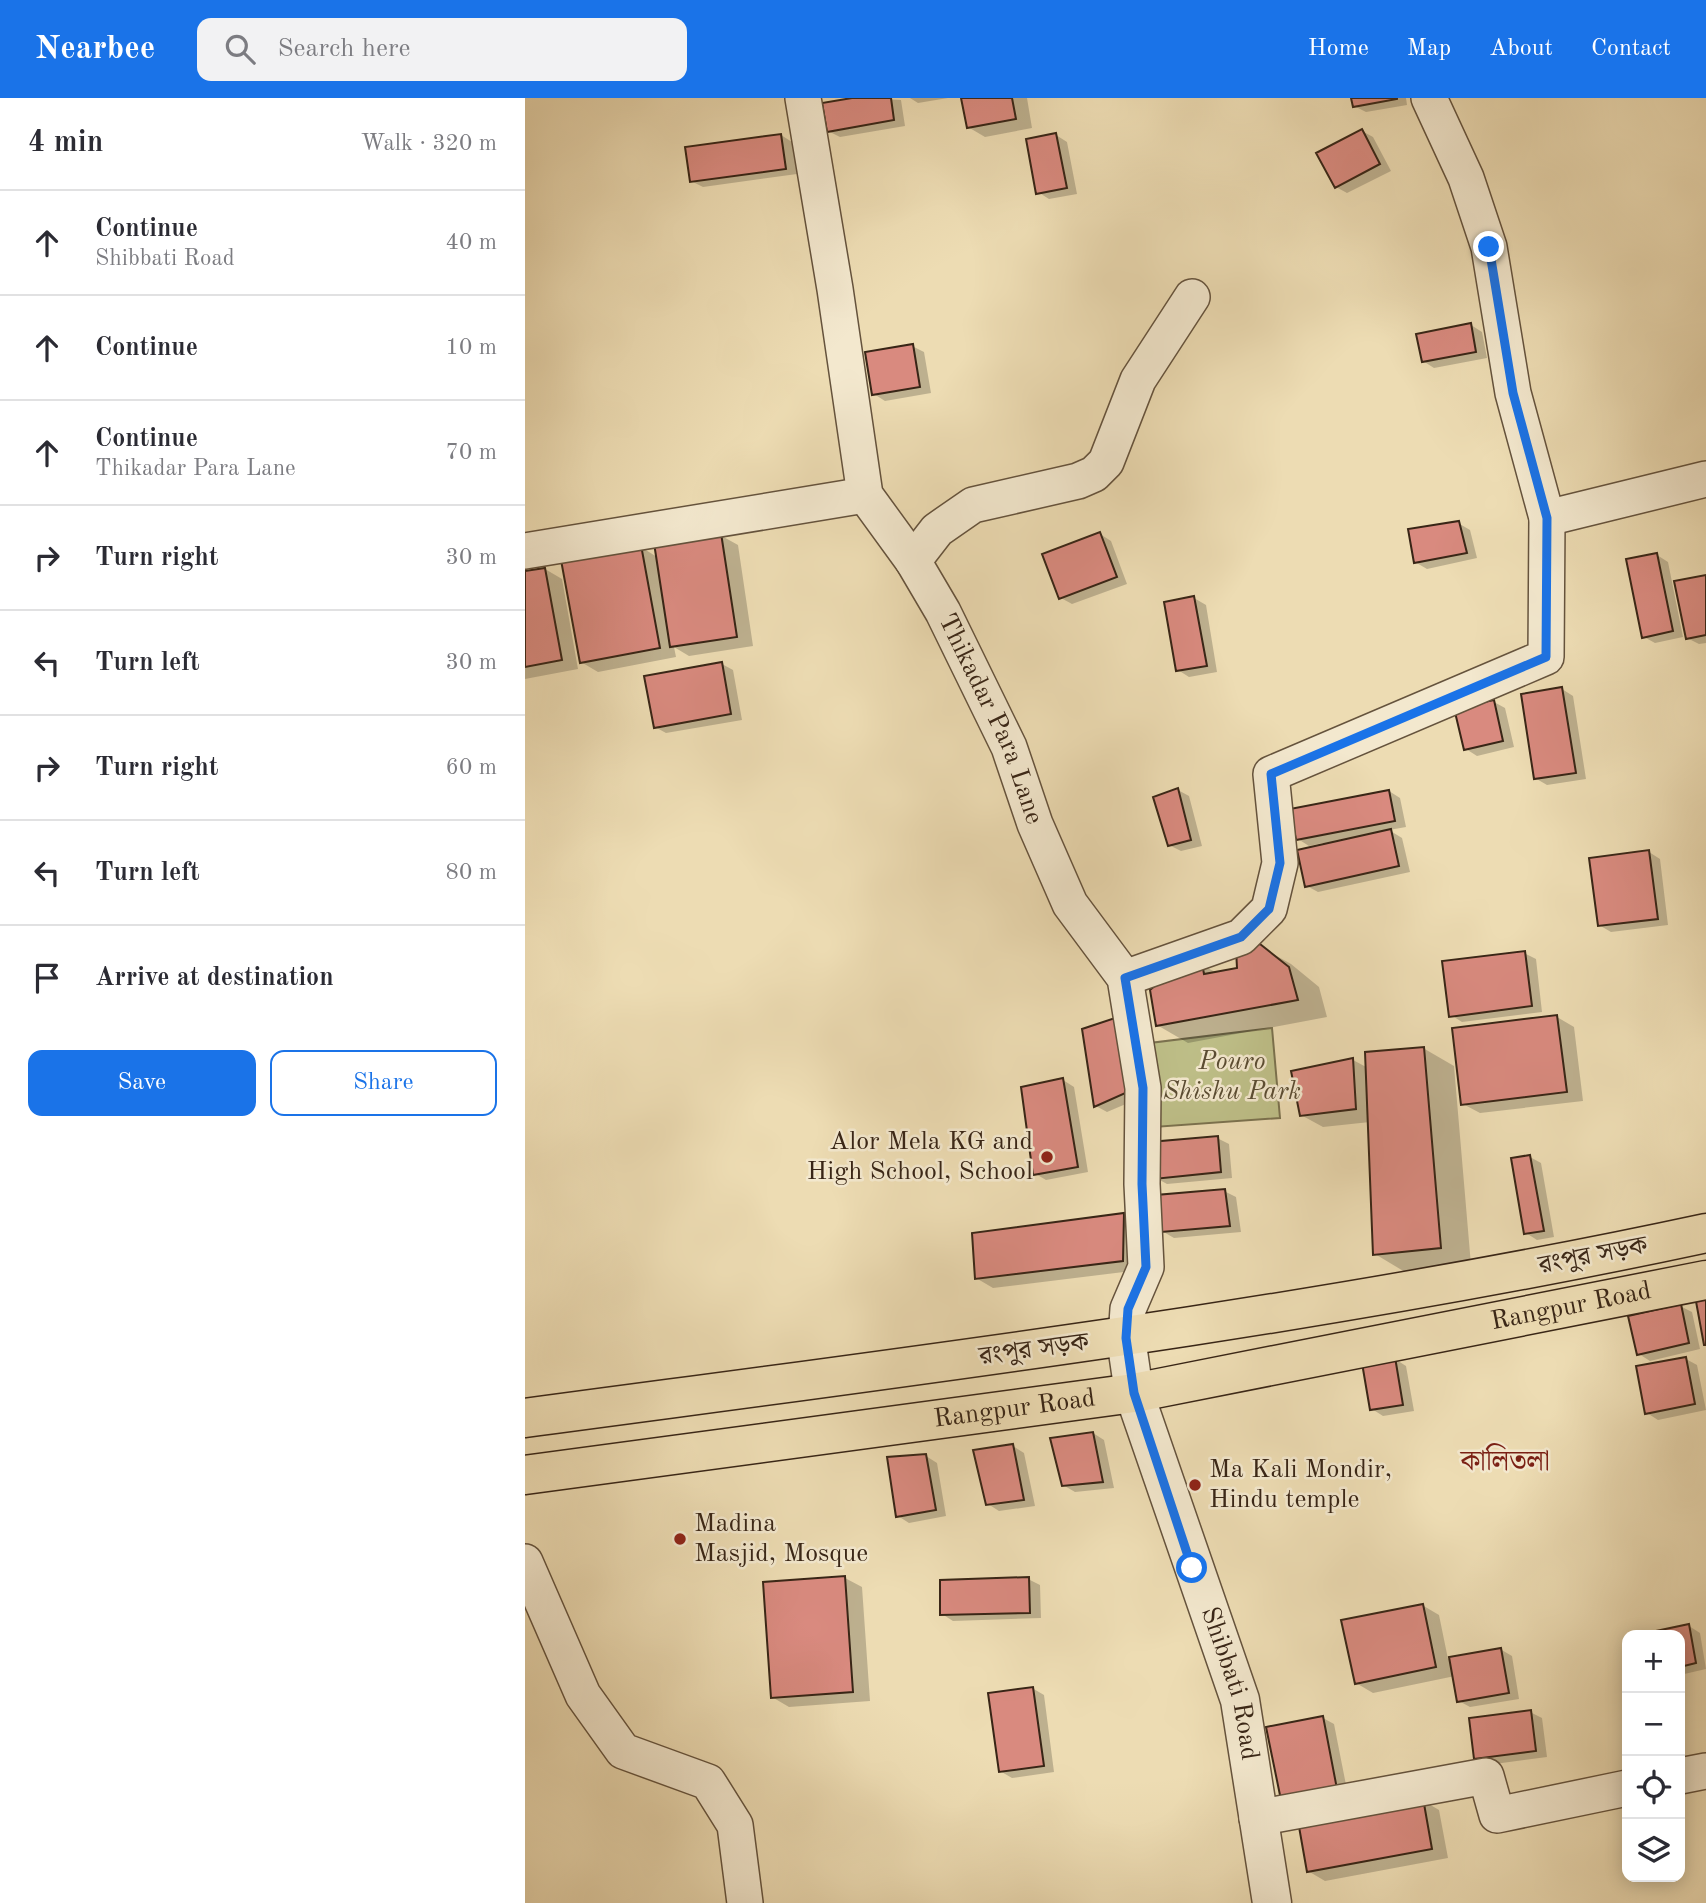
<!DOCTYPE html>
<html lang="en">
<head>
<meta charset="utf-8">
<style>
	:root { --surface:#fff; --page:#f2f2f3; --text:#2b2b33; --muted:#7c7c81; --line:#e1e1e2; --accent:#1a73e8 }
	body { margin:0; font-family:"Old Standard TT","Noto Serif Bengali",serif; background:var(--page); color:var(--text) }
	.controls { position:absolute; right:21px; bottom:21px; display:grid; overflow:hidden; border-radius:14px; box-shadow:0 4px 18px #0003 }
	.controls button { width:63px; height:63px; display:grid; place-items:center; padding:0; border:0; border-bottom:2px solid var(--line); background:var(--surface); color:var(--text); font:35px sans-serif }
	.stop { position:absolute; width:21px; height:21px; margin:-16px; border:5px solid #1a73e8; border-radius:50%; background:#fff }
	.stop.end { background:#1a73e8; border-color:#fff; box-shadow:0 2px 7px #0008 }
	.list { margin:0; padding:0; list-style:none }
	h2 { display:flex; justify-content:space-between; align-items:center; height:91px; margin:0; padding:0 28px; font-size:30px }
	h2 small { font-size:23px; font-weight:400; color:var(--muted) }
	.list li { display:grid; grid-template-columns:46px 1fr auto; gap:21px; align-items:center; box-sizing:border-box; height:105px; padding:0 28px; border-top:2px solid var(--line) }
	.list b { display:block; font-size:26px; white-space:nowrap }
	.list p { margin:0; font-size:23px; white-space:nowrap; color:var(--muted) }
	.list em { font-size:23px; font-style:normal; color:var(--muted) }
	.actions { display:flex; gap:14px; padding:21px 28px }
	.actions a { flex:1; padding:16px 0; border:2px solid var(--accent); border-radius:14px; text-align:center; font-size:24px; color:var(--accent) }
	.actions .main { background:var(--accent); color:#fff }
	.icon { flex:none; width:38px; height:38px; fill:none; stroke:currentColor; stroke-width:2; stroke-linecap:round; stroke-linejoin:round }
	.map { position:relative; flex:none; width:1181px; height:1805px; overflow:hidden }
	header { display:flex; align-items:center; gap:42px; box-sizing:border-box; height:98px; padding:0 35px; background:var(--accent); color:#fff }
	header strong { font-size:33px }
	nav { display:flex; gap:38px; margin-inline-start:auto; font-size:24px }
	.search { width:490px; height:63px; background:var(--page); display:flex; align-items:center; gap:18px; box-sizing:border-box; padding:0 24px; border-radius:14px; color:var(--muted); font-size:26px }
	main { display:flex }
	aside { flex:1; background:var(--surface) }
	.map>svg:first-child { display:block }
</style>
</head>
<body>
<header>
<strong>Nearbee</strong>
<div class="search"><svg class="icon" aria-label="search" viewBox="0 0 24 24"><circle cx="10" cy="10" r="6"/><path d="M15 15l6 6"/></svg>Search here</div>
<nav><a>Home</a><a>Map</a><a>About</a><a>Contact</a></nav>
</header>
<main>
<aside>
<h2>4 min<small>Walk · 320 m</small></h2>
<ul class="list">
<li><svg class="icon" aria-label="ahead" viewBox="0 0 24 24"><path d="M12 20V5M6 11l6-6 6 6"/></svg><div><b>Continue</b><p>Shibbati Road</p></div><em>40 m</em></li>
<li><svg class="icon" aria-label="ahead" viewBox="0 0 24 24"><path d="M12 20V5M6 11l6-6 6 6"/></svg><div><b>Continue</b></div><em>10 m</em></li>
<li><svg class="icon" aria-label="ahead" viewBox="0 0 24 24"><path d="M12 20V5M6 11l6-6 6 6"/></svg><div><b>Continue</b><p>Thikadar Para Lane</p></div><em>70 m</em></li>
<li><svg class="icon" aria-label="right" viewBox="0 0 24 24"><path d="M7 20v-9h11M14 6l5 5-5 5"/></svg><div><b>Turn right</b></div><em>30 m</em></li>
<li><svg class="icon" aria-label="left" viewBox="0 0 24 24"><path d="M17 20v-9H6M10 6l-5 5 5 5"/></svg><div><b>Turn left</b></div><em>30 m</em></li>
<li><svg class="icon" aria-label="right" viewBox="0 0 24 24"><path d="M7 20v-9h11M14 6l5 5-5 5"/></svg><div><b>Turn right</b></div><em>60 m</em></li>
<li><svg class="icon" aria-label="left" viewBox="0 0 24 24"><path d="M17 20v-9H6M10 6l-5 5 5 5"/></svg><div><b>Turn left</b></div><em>80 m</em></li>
<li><svg class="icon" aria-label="arrive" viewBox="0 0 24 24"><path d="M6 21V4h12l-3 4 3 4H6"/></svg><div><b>Arrive at destination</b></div></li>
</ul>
<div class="actions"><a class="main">Save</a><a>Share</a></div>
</aside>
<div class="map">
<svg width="1181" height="1805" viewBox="0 0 1181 1805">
	<rect width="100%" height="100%" fill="#eddcb3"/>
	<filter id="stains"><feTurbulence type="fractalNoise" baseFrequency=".00286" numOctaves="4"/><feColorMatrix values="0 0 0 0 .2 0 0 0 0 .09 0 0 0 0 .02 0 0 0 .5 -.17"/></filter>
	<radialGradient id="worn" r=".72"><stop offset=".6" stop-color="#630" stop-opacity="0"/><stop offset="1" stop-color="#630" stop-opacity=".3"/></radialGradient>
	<path fill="#bebf88" stroke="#7b724f" stroke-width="2" d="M747,930L755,1020L629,1029L625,945Z"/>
	<path fill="#0003" d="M338,0L376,2L380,28L315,39L303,33Z
		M385,0H423L393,5Z
		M438,0H502L507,30L460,39L443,29Z
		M828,0H881L882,7L841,14L829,8Z
		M837,33L848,39L866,73L822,95L811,89Z
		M256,37L267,44L272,76L178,89L166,83Z
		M531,37L542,44L552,96L524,101L513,94Z
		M946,227L957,234L962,260L909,270L898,263Z
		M387,248L399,254L406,295L360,303L349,296Z
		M933,425L945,432L952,460L902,471L890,464Z
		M575,436L586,443L602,486L547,506L536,500Z
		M195,437L213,447L228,548L164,558L149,549L151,559L73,574L56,564L116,449L132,459Z
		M1132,457L1143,464L1158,539L1130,545L1119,539Z
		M20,471L37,481L53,571L0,581V475Z
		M1181,478V545L1174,546L1162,540Z
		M669,500L681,507L692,574L664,579L653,572Z
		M197,566L208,572L217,622L141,635L130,629Z
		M1037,591L1048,598L1061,681L1022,687L1010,680Z
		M969,604L980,610L989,649L952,658L941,651Z
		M653,692L664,698L677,748L656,753L644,747Z
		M864,693L875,700L881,729L864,732L877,740L885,774L793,794L782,788L798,748V745L784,748L773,741Z
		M1124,754L1135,761L1143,827L1086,834L1074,827Z
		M734,848L766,866L794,889L802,919L663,945L632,927L677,867L692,875L714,871Z
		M999,855L1011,861L1017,914L937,924L926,917Z
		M1032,919L1049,929L1058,1003L955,1015L938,1006Z
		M559,932L615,1000L582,1014L571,1008Z
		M898,950L929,968L946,1167L880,1174L850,1156L845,1024L798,1029L776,1017L828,962L843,970Z
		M538,982L549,989L563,1074L521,1082L509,1075Z
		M692,1040L704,1046L707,1080L642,1086L631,1080Z
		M1005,1059L1016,1065L1029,1139L1012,1142L1001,1135Z
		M699,1093L711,1099L716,1134L649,1140L637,1133Z
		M599,1117L616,1127L615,1172L468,1190L451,1180Z
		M1155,1208L1167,1214L1175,1251L1125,1263L1114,1256Z
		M870,1261L881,1268L889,1313L858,1318L847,1311Z
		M1161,1261L1172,1267L1181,1312L1133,1322L1122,1315Z
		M568,1335L579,1342L589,1390L550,1394L538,1387Z
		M488,1348L499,1355L510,1408L474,1413L463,1406Z
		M401,1358L412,1365L421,1418L384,1425L373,1418Z
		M320,1480L337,1489L345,1603L264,1609L247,1599Z
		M503,1481L515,1487L516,1520L428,1523L417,1516Z
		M897,1507L914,1517L923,1561L975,1551L987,1558L994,1601L945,1609L934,1603L930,1578L848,1595L831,1585Z
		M1164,1528L1175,1535L1181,1571L1155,1577V1537H1114Z
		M507,1590L519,1597L529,1674L487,1680L475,1673Z
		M1005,1614L1017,1620L1022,1659L962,1667L951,1660Z
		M798,1620L809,1626L823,1697L769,1707Z
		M897,1702L914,1712L923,1760L800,1783L783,1773Z"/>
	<path fill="#d98a7f" stroke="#382516" stroke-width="2" d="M327,0H366L369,22L302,34L297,5Z
		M436,0H487L491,21L442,30Z
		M826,0H872V1L828,9Z
		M837,31L855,66L810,90L791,55Z
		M531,35L542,90L511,96L501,41Z
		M256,36L261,71L165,84L160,49Z
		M946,225L951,254L897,264L891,236Z
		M388,246L395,289L347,297L340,254Z
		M934,423L942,455L889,465L883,431Z
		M575,434L592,479L534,501L517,456Z
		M196,435L212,539L145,549L129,445Z
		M116,447L135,550L55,565L36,462Z
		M1132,455L1148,533L1117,540L1101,461Z
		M20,470L37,562L0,569V473Z
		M1181,477V537L1161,541L1149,483Z
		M669,498L682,568L651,573L639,504Z
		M197,564L206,616L129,630L119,578Z
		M1037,589L1051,675L1009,681L996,596Z
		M969,602L978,643L939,652L929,610Z
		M653,690L666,742L643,748L628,699Z
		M864,692L870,723L771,742L765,711Z
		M866,731L874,768L780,789L772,752Z
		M1124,752L1133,821L1073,828L1064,760Z
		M735,846L764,869L773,902L631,928L625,892L650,870L677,865L679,876L712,870L711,851Z
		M1000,853L1007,908L924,919L917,863Z
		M1032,917L1042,994L936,1007L927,930Z
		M590,920L605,993L569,1009L557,931Z
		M899,949L916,1150L848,1157L840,954Z
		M828,960L831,1011L775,1018L766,973Z
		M538,980L553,1069L508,1077L496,989Z
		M693,1038L696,1074L629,1081L625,1044Z
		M1005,1057L1019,1133L999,1136L986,1060Z
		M700,1091L705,1128L636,1134L631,1097Z
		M599,1115L598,1163L450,1181L447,1135Z
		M1181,1196V1247H1179L1170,1198Z
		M1156,1206L1164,1245L1112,1257L1103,1218Z
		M870,1259L878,1307L845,1312L837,1265Z
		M1161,1259L1170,1306L1120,1316L1111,1268Z
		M568,1334L578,1384L537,1388L525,1340Z
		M488,1346L499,1402L461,1407L448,1352Z
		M401,1356L411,1412L371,1419L362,1359Z
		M320,1478L328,1594L246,1600L238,1484Z
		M504,1479L505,1515L415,1517V1482Z
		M898,1506L911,1569L830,1586L816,1522Z
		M1164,1526L1171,1565L1155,1569V1537H1112Z
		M976,1550L984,1595L932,1604L924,1559Z
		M508,1589L519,1668L474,1674L463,1595Z
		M1006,1612L1011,1653L949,1661L944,1620Z
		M798,1618L812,1691L756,1702L741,1629Z
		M898,1700L907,1751L782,1774L773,1723Z"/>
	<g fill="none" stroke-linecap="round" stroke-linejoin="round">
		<g stroke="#65533d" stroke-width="38">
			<g id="minor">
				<path id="s1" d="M278,0L310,191L340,397L388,463L418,514L484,649L510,726L545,806L600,880L618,990L617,1086L621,1169L603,1211L601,1240"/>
				<path d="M1022,420L1181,381"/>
				<path d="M0,453L340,397"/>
				<path d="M388,463L412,432L448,407L553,383L569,376L581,364L613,282L667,199"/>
				<path d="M600,880L716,839L744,811L755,765L746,676L1021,559L1022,420L988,295L964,149L941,80L904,0"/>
				<path d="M0,1464L58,1597L98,1653L183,1684L210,1727L220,1805"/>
				<path d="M1155,1678L1181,1673"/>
				<path d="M732,1720L961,1678L972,1717L1102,1690"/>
			</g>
		</g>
		<g stroke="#65533d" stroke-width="41">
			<g id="tertiary">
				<path id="s2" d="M601,1240L609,1295L715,1602L747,1805"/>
			</g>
		</g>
		<g stroke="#382516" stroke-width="41">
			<g id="trunk">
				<path d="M0,1320C395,1267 791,1219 1181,1135"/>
				<path id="s3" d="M0,1377L609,1295L1181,1182"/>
			</g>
		</g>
		<use href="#minor" stroke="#f3e8ce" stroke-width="35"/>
		<use href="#tertiary" stroke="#f3e8ce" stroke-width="38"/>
		<use href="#trunk" stroke="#eddcb3" stroke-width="38"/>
	</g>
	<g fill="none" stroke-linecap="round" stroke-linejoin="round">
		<path stroke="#1a73e8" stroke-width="9" d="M667,1470L609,1295L601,1240L603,1211L621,1169L617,1086L618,990L600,880L716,839L744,811L755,765L746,676L1021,559L1022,420L988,295L964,149"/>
	</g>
	<g fill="#8f2418" stroke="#f3e8ce" stroke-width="2.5">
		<circle cx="522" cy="1059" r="7"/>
		<circle cx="670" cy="1387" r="7"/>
		<circle cx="155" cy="1441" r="7"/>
	</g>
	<g text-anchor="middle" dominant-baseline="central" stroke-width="5" stroke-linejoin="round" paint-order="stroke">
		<g font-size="26" fill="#382516" stroke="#f3e8ce">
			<text stroke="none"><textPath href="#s1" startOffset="660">Thikadar Para Lane</textPath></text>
			<text transform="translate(1068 1158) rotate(-11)">রংপুর সড়ক</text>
			<text stroke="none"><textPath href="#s3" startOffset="1060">Rangpur Road</textPath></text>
			<text transform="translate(509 1252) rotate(-8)">রংপুর সড়ক</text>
			<text stroke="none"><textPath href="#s3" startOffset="494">Rangpur Road</textPath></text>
			<text stroke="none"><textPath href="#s2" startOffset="362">Shibbati Road</textPath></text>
		</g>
		<g font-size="26" font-style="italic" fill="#5a4c32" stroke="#f3e8ce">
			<text x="707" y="964">Pouro<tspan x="707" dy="30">Shishu Park</tspan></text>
		</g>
		<g font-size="26" fill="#382516" stroke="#f3e8ce" text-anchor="start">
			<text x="508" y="1044" text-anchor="end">Alor Mela KG and<tspan x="508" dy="30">High School, School</tspan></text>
			<text x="684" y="1372">Ma Kali Mondir,<tspan x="684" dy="30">Hindu temple</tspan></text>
			<text x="169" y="1426">Madina<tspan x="169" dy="30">Masjid, Mosque</tspan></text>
		</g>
		<g font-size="28" fill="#7a1f14" stroke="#f3e8ce">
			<text x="980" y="1365">কালিতলা</text>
		</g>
	</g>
	<rect width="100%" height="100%" filter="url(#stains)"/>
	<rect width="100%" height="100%" fill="url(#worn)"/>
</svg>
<div class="controls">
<button>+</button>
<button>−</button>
<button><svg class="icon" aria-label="locate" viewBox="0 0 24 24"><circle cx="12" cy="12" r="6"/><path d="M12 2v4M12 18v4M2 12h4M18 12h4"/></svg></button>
<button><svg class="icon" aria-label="layers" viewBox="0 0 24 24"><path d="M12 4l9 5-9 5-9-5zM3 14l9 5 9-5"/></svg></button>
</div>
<div class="stop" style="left:667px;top:1470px"></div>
<div class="stop end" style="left:964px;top:149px"></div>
</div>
</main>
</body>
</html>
